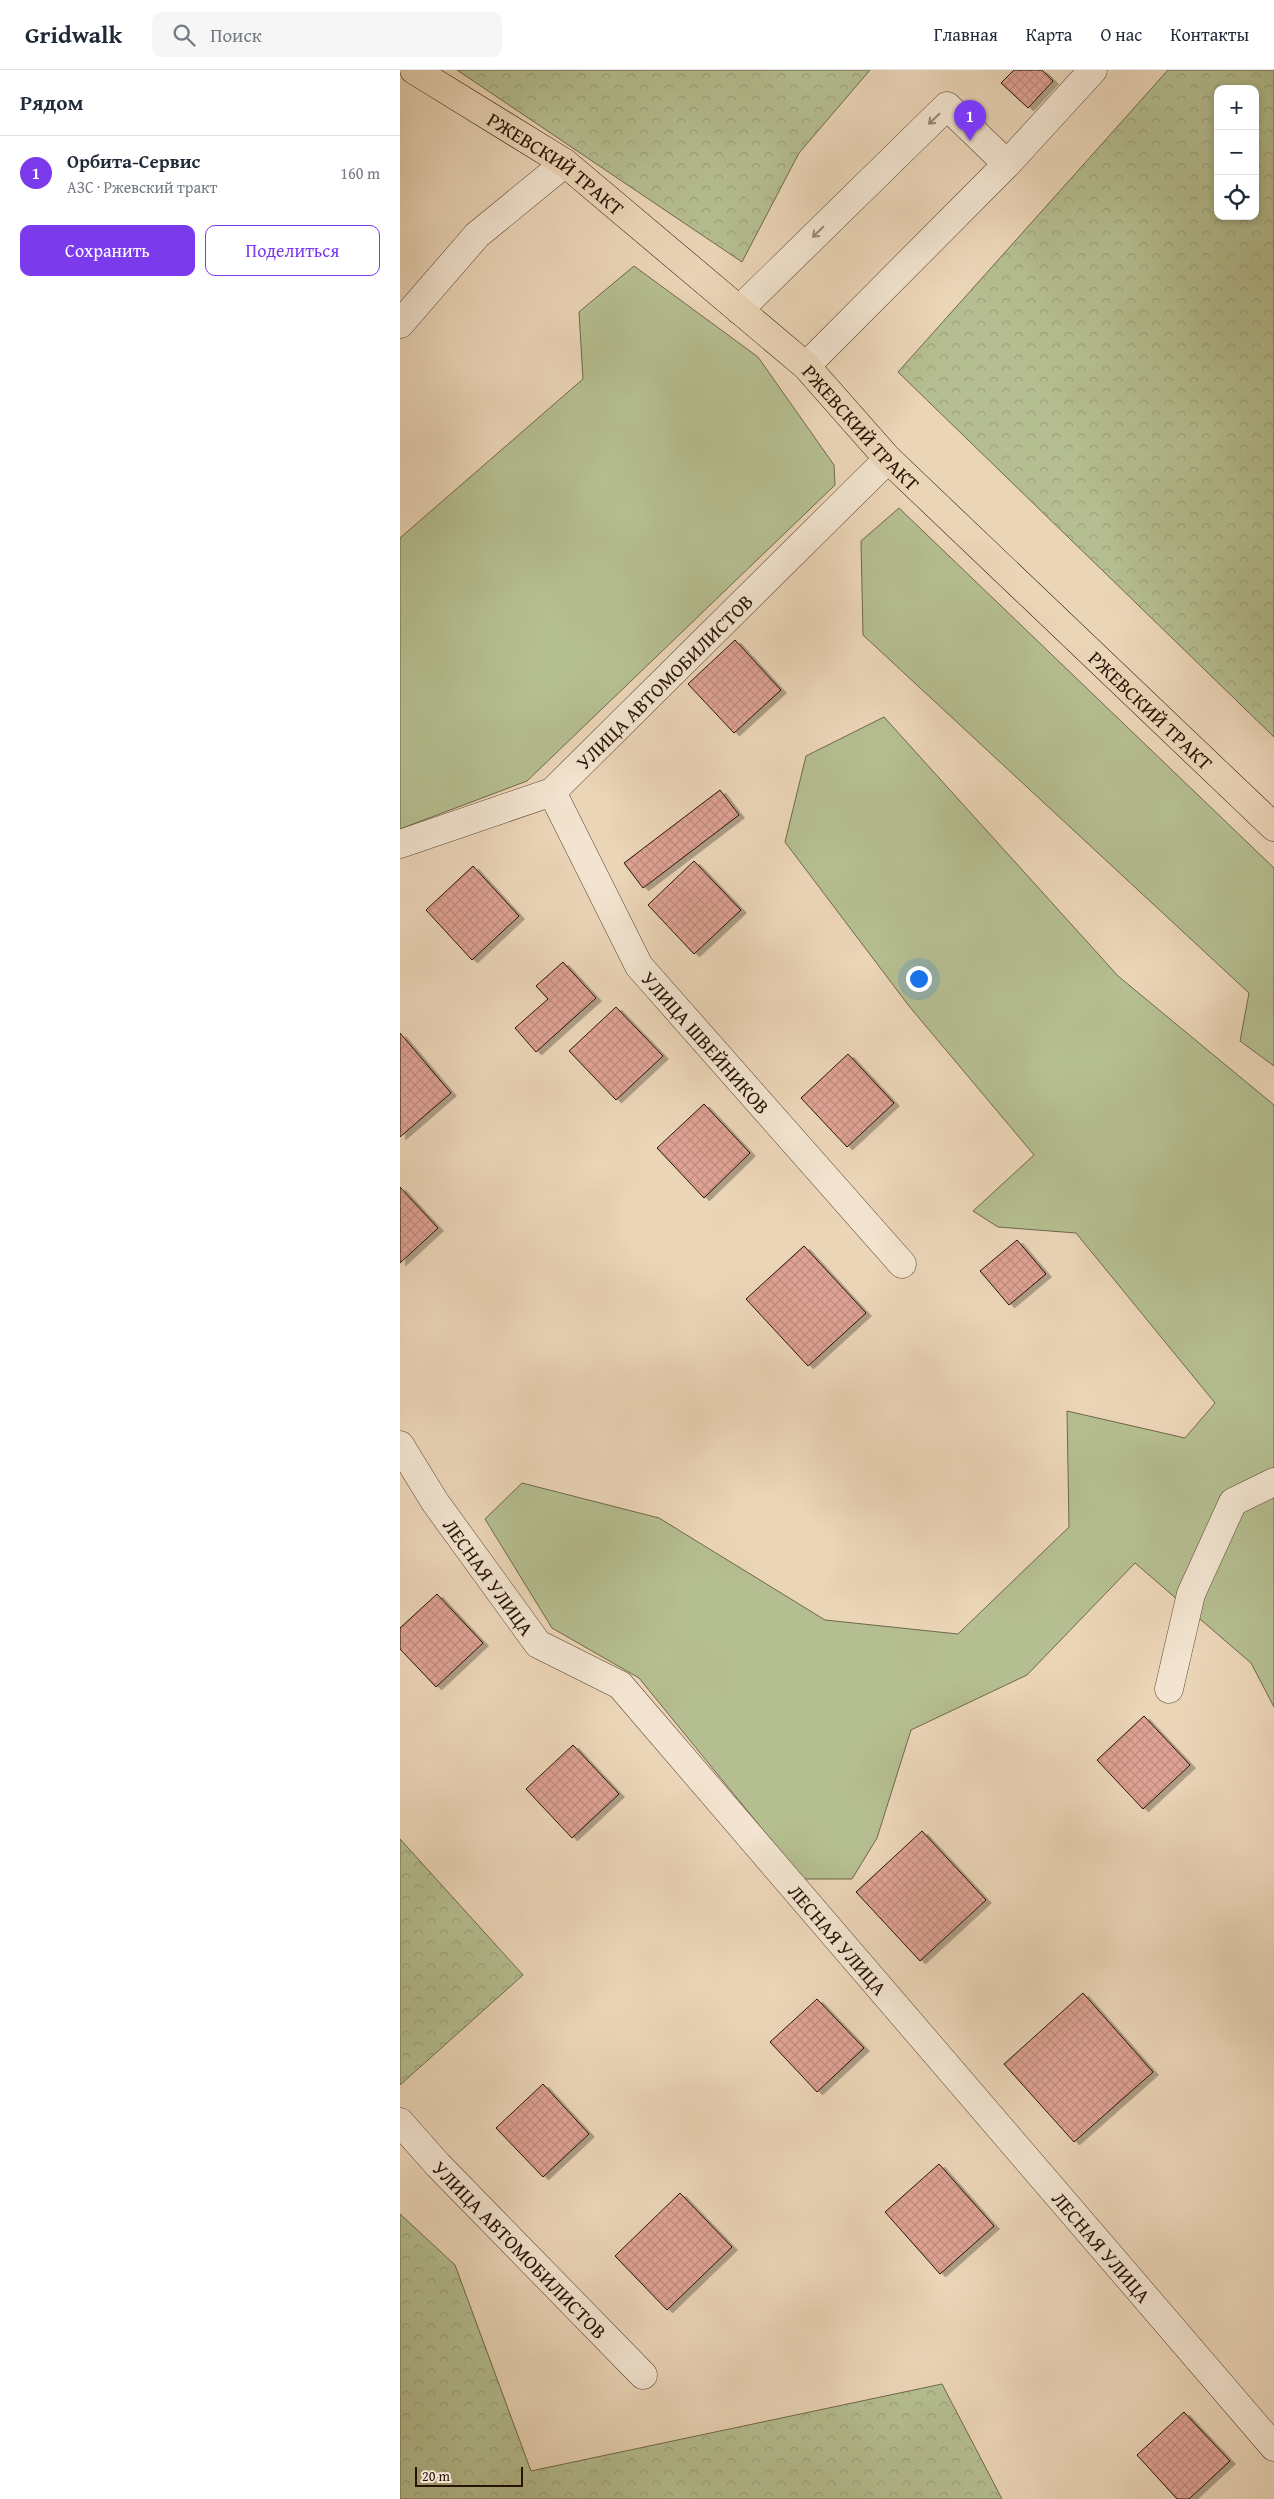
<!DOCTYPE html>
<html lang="ru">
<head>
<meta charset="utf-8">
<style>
	:root { --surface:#fff; --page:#f6f6f7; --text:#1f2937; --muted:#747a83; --line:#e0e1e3; --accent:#7c3aed }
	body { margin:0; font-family:"Gentium Book Plus",serif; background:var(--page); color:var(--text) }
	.controls { position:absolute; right:15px; top:15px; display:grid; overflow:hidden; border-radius:10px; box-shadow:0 2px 8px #0003 }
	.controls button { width:45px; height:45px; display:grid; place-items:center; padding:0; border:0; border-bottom:1px solid var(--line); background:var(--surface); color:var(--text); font:25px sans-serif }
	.scale { position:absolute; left:15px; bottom:12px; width:108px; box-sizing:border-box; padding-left:5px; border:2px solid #281305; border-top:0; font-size:14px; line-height:18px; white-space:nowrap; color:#281305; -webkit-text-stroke:4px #f2e4d0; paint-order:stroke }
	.you { position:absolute; left:518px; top:908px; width:18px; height:18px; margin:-12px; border:4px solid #fff; border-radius:50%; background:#1a73e8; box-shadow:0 0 0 8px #1a73e833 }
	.badge { display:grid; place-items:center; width:32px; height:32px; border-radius:50%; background:var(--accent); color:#fff; font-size:16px; font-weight:700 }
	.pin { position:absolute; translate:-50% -41px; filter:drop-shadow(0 1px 2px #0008) }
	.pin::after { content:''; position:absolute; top:26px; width:18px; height:15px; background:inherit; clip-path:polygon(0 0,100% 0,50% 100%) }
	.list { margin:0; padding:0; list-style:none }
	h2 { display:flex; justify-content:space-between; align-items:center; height:65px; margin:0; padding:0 20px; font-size:21px }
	h2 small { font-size:16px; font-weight:400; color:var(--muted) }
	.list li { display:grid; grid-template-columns:32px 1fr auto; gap:15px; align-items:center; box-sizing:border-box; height:75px; padding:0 20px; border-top:1px solid var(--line) }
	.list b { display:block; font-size:19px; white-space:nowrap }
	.list p { margin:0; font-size:16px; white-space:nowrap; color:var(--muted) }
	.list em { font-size:16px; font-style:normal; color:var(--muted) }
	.actions { display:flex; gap:10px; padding:15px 20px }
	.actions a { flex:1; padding:11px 0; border:1px solid var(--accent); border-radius:10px; text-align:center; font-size:18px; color:var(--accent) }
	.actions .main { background:var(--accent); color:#fff }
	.icon { flex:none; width:28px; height:28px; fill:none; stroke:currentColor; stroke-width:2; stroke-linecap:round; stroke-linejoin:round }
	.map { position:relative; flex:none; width:874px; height:2429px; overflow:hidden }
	header { display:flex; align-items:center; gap:30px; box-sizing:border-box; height:70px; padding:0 25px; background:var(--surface); border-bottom:1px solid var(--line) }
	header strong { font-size:24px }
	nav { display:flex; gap:28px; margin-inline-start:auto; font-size:18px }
	.search { width:350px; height:45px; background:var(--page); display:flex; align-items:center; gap:12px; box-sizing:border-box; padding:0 18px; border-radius:10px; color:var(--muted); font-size:19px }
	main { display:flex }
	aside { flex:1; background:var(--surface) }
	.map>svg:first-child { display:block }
</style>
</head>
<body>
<header>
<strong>Gridwalk</strong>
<div class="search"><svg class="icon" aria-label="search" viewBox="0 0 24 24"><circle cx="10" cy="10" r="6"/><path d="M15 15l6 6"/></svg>Поиск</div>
<nav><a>Главная</a><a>Карта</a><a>О нас</a><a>Контакты</a></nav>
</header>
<main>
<aside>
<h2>Рядом<small></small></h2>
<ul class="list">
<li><span class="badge">1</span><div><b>Орбита-Сервис</b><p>АЗС · Ржевский тракт</p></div><em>160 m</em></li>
</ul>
<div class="actions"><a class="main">Сохранить</a><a>Поделиться</a></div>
</aside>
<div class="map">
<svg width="874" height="2429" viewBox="0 0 874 2429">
	<defs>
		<pattern id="forest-crowns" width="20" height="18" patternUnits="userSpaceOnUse" patternTransform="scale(1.25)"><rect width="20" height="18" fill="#b5be90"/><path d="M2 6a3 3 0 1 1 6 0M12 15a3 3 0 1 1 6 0" fill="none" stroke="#9ca27b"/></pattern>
		<pattern id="building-cross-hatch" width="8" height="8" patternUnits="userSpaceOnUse" patternTransform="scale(1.25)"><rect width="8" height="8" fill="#dfa294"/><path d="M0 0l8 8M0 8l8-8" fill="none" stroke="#bf8b7e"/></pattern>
		<filter id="shadow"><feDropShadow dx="5.5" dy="3" stdDeviation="0" flood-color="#0004"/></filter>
	</defs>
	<rect width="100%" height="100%" fill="#ebd5b7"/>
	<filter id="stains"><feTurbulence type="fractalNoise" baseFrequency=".004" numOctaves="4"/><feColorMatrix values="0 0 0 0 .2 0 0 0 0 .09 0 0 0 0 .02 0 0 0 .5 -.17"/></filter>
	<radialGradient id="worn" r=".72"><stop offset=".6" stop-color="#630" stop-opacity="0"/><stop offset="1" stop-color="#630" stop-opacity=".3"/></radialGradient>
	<path fill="#b5be90" stroke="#6e684a" d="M234,196L358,287L434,395L435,415L127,711L0,759V468L183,309L179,242Z
		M499,438L874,798V996L840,971L849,923L463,565L461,471Z
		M484,647L718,906L874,1035V1637L851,1593L735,1493L627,1605L511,1660L477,1768L452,1809H403L239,1608L152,1558L85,1449L122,1413L259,1448L425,1550L558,1564L669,1457L667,1341L785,1368L815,1333L676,1163L598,1157L573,1141L634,1085L509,936L385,772L406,686Z"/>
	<path fill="url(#forest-crowns)" stroke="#6e684a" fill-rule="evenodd" d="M57,0H470L399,83L342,192Z
		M768,0H874V667L498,302ZM818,19H855V146H818Z
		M0,1769L123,1905L0,2015Z
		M0,2144L55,2195L131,2401L542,2314L602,2429H0Z"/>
	<path fill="url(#building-cross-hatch)" stroke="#281305" filter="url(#shadow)" d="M614,0H642L653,11L628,38L601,13Z
		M335,570L381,620L334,663L288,614Z
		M320,720L339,745L243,818L224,793Z
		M294,791L341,840L294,884L248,835Z
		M73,796L119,846L72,890L26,840Z
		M163,892L196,928L136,982L115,958L148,929L136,916Z
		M216,937L263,986L216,1030L169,981Z
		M0,963L51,1023L0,1067Z
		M448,984L494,1033L447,1077L401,1028Z
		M304,1034L350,1083L304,1128L257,1078Z
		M0,1117L38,1158L0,1193Z
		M617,1170L646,1204L609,1235L580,1201Z
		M404,1176L466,1243L408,1296L346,1229Z
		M37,1524L83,1573L36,1617L0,1579V1558Z
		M744,1646L790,1695L743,1739L697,1690Z
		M173,1675L219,1724L172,1768L126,1719Z
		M522,1761L586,1830L520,1891L456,1822Z
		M683,1923L753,2002L674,2072L604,1994Z
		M417,1929L464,1978L417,2022L370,1972Z
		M143,2014L189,2064L143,2107L96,2058Z
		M539,2094L594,2156L540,2204L485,2142Z
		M280,2123L332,2177L267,2240L215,2186Z
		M784,2342L830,2391L789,2429H777L737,2385Z"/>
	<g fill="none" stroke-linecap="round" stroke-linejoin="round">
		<g stroke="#594432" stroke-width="29">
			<g id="minor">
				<path d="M339,240L547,36L607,94"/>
				<path d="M0,254L77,165L165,93"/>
				<path d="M406,296L607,94L693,0"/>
				<path id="s1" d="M152,722L239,896L502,1194"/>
				<path id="s2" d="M0,774L152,722L488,389"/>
				<path id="s3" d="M0,1375L35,1432L138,1574L220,1615L874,2377"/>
				<path d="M769,1619L791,1524L833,1432L874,1412"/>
				<path id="s4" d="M0,2052L38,2095L243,2305"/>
			</g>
		</g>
		<g stroke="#281305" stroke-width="29">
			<g id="major">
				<path id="s5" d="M14,0L165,93L406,296L488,389L874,757"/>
			</g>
		</g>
		<use href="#minor" stroke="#f2e4d0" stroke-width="28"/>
		<use href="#major" stroke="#ebd5b7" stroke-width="28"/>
	</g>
	<defs><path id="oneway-shaft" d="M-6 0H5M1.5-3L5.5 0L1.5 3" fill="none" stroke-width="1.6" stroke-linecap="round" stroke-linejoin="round" transform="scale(1.25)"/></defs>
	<g stroke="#978675">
		<use href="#oneway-shaft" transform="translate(534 49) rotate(136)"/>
		<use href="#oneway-shaft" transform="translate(418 162) rotate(136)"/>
	</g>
	<g text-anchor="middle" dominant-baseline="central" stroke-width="4" stroke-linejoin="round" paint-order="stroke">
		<g font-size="20" fill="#281305" stroke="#f2e4d0">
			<text stroke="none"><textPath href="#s5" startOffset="170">РЖЕВСКИЙ ТРАКТ</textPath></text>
			<text stroke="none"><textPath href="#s5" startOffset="575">РЖЕВСКИЙ ТРАКТ</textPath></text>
			<text stroke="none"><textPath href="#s2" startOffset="318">УЛИЦА АВТОМОБИЛИСТОВ</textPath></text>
			<text stroke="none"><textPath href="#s5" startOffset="980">РЖЕВСКИЙ ТРАКТ</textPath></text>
			<text stroke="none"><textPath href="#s1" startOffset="296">УЛИЦА ШВЕЙНИКОВ</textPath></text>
			<text stroke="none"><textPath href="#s3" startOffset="159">ЛЕСНАЯ УЛИЦА</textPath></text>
			<text stroke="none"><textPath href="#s3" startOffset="669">ЛЕСНАЯ УЛИЦА</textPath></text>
			<text stroke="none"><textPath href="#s3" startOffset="1074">ЛЕСНАЯ УЛИЦА</textPath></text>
			<text stroke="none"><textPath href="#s4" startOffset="175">УЛИЦА АВТОМОБИЛИСТОВ</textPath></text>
		</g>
	</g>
	<rect width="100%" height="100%" filter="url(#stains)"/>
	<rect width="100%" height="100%" fill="url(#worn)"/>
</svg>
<div class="controls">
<button>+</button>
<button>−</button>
<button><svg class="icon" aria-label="locate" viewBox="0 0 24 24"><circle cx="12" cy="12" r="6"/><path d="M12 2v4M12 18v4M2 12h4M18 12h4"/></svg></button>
</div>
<div class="scale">20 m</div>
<div class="you"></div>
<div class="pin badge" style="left:570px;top:71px">1</div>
</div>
</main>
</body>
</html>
